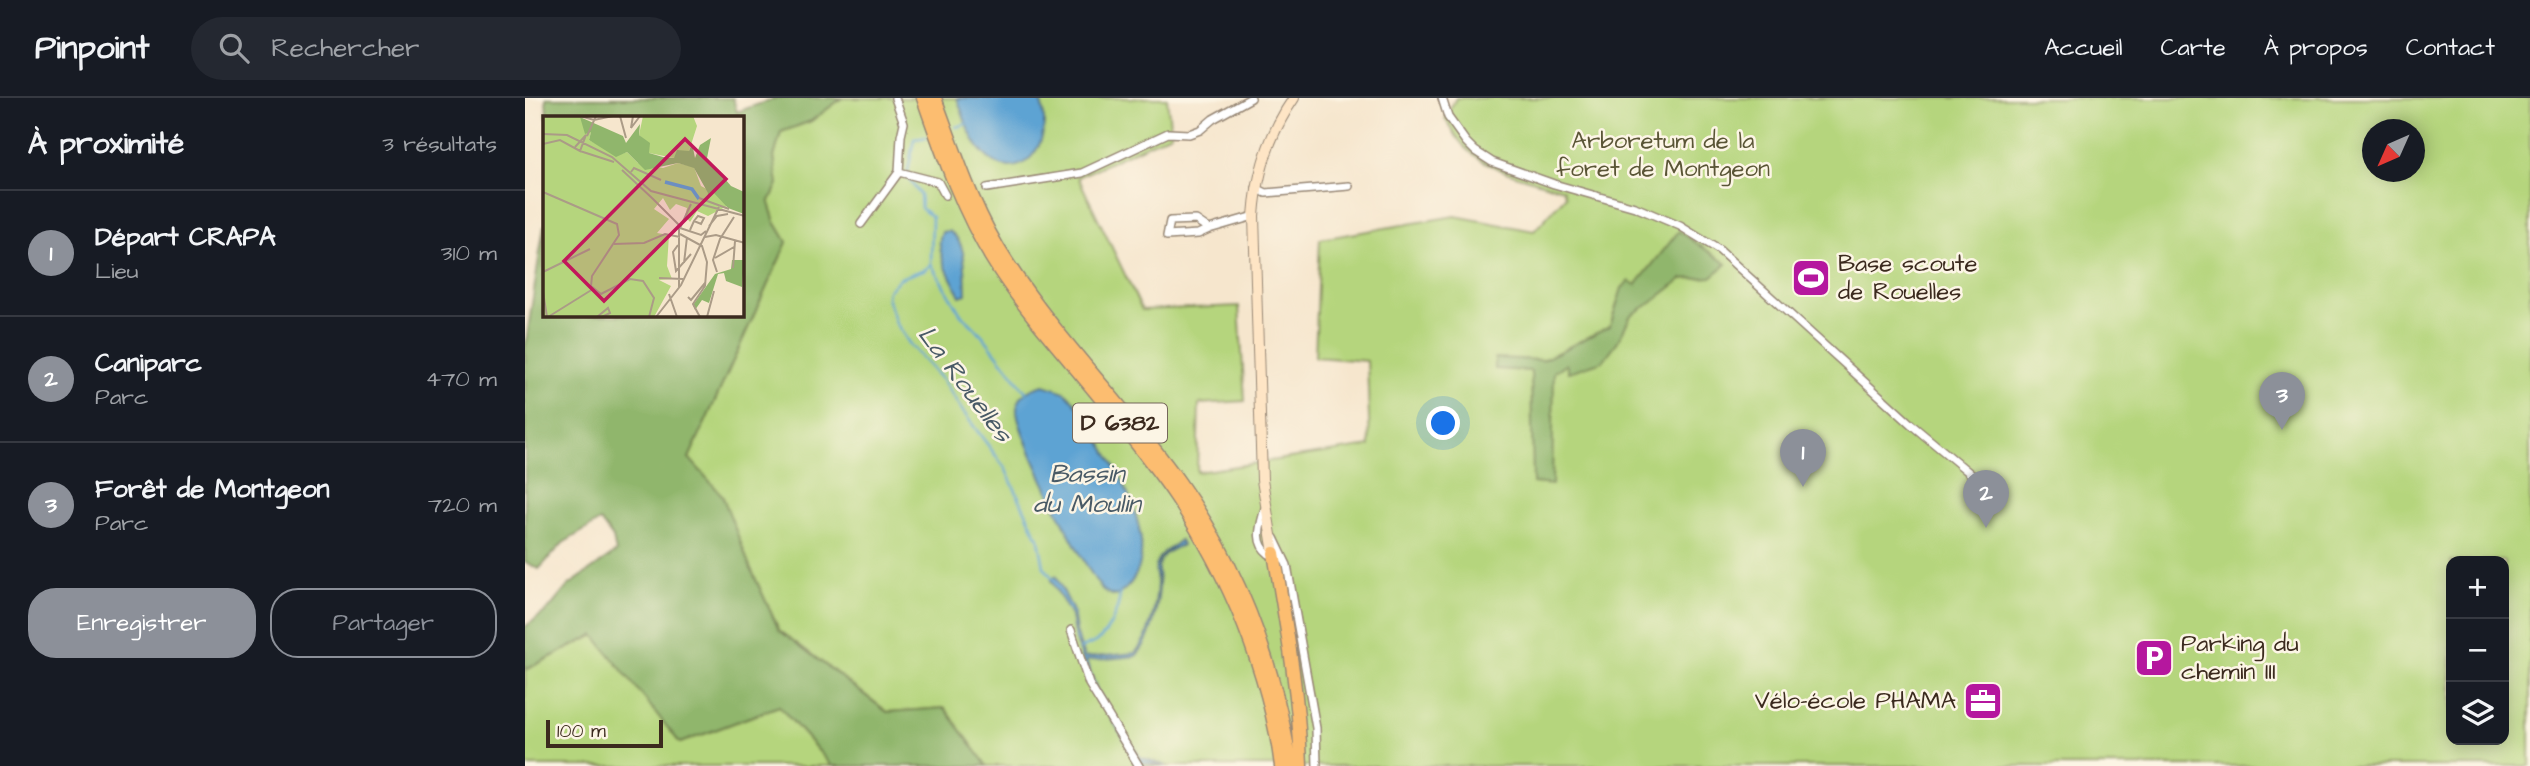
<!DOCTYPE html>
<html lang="fr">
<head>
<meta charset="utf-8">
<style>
	:root { --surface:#171b24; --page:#242831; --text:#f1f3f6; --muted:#9ea1a6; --line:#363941; --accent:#8c9099 }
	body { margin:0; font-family:"Architects Daughter",sans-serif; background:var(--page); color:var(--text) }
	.controls { position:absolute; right:21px; bottom:21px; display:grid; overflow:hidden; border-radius:14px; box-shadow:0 4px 18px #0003 }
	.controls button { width:63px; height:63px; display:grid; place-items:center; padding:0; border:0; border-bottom:2px solid var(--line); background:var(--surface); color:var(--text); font:35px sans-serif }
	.compass { position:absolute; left:1837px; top:21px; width:63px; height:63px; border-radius:50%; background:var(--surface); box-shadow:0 4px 18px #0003; rotate:225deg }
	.scale { position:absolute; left:21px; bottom:18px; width:117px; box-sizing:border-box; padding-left:7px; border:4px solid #3b2a1e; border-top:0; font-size:19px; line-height:24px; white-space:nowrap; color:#3b2a1e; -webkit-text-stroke:5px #fcf5e5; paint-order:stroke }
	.you { position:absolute; left:919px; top:326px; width:24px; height:24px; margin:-18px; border:5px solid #fff; border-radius:50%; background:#1a73e8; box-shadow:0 0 0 10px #1a73e833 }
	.badge { display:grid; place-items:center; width:46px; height:46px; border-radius:50%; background:var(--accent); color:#fff; font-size:23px; font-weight:700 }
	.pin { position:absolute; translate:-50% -58px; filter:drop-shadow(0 2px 4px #0008) }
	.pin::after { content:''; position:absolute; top:37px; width:24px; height:21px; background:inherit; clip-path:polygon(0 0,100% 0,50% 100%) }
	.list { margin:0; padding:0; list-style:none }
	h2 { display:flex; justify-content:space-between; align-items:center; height:91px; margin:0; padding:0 28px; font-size:30px }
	h2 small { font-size:23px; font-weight:400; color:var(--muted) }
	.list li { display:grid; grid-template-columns:46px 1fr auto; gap:21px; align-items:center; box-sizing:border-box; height:126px; padding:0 28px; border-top:2px solid var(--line) }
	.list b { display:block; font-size:26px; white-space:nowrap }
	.list p { margin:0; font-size:23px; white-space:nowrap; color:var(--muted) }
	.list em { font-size:23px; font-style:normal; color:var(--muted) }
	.actions { display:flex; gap:14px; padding:21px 28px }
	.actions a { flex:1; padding:16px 0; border:2px solid var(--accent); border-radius:28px; text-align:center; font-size:24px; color:var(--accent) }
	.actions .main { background:var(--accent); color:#fff }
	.icon { flex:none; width:38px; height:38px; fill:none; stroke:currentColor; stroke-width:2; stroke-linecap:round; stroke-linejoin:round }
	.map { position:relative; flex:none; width:2005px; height:668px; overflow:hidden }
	header { display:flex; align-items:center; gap:42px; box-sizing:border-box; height:98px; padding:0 35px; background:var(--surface); border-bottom:2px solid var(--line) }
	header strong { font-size:33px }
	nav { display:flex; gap:38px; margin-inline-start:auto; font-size:24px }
	.search { width:490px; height:63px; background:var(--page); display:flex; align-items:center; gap:18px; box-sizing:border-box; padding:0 24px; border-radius:38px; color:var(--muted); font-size:26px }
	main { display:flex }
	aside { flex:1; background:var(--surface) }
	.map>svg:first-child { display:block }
</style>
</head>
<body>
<header>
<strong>Pinpoint</strong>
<div class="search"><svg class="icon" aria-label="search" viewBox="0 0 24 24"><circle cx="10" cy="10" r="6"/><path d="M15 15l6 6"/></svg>Rechercher</div>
<nav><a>Accueil</a><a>Carte</a><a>À propos</a><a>Contact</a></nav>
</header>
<main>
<aside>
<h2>À proximité<small>3 résultats</small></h2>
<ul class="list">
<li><span class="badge">1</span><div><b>Départ CRAPA</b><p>Lieu</p></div><em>310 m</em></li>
<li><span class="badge">2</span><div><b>Caniparc</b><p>Parc</p></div><em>470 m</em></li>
<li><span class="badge">3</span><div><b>Forêt de Montgeon</b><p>Parc</p></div><em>720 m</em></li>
</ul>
<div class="actions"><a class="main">Enregistrer</a><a>Partager</a></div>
</aside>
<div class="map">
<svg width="2005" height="668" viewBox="0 0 2005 668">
	<rect width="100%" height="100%" fill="#fcf5e5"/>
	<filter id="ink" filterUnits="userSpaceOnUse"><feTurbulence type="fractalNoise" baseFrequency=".0143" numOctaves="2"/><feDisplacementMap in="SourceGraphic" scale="14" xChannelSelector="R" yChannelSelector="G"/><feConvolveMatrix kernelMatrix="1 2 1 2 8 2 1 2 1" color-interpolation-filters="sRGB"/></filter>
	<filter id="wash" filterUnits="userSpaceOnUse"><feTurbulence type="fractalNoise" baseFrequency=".00686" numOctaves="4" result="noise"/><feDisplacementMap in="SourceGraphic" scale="28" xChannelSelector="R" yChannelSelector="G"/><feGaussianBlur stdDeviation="1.57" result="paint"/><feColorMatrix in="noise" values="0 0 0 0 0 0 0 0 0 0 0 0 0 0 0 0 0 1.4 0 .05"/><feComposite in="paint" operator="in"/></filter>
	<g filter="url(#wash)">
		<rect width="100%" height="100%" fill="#f6e6cd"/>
		<path fill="#b5d57d" stroke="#78804e" stroke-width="2" fill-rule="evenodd" d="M317,0H642L646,36L553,79L617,212L714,208L720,303L674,306L672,374L845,348L842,263L790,259L795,141L930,118L1009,133L1041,98L1038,91C1005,81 965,74 940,49C932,41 927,30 920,21L931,0H2005V668H462L420,610L363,614L254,532L226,471L164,360L262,144L250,124L244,105L252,86L249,59L256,34L286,23ZM1848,32H1890V74H1848ZM1926,463H1979V642H1926Z
			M70,537L155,645L254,608L307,668H0V572Z"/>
		<path fill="#90b66c" stroke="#667045" stroke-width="2" d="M21,0H208L212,14L251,0H317L286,23L256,34L249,59L253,86L244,105L250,124L262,144L164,360L197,397L226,471L254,532L362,614L420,610L462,668H307L254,608L155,645L69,537L0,572V529L24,511L43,488L91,454L88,440L75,423L38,445L14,471L0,464V251L19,127V217H217V19H22Z
			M1154,133L1202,166L1186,179L1157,181L1126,205L1106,217L1093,243L1078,263L1044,274L1041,266L1029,274L1027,387L1008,385L1006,273L970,271V260L1018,262L1085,228L1097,190L1104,183L1111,187Z"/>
		<path fill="#5da3d3" stroke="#4c6678" stroke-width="2" d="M432,0H514C533,41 495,96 457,54C444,38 439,19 432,0Z
			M423,133C443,141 440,178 441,196L435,198C427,181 408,151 417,134Z
			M519,287L540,294L549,303C579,347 656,458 591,498C587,497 581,495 577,491C561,474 489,331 492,310C495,294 506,291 519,287Z
			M655,442L657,447C651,450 642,453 638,458C629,468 635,479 634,490C632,512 627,542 611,558L561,563L572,592L615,659L642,668L614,664L566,589L550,542L546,518L526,482L531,478L548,513L551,533L559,560L610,555C625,540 631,507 632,486C632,478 628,472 632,464C637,452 648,450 655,442Z"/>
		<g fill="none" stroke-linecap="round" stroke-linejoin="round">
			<path stroke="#5da3d3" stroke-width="2.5" d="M431,29L441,26
				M383,73L389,41L404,39
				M383,80L395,97L396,110L407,119L406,166L401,171L375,180L363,193L362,199L371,225L386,248L417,282L436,311L480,370L514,442L519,469L528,481
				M406,166L435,215L458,238L501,294
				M555,551C560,548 567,546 572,543C584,535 594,510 595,496"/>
		</g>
	</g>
	<g filter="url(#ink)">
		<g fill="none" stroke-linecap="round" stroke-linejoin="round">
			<g stroke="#988876" stroke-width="10">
				<path id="street" d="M917,0L923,19L941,44L950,53L967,64L1029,86L1110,109L1155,128L1194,152L1388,328L1470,396
					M374,74L413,84L420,97
					M462,90L557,75L643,35L664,36L675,32L688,21L726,0
					M731,90L741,95L824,88
					M336,126L374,74L376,38L379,25L370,0
					M684,131L671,122L645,123L642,138L673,136L684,131L729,118
					M740,410C736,426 728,444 744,456L751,455
					M749,440L762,467L791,630L792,668
					M546,532L564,586L614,668"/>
			</g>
			<g stroke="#988876" stroke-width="12">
				<path id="secondary" d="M749,455L737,382L729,118C732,74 744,36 769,0"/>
			</g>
			<g stroke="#988876" stroke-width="15">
				<path id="highway" d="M398,0C418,58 439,118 472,169C504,218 544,261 580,306C604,337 630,367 651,399C704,478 744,573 756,668
					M410,0C431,56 449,114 482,164C533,243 601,309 655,385C715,470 750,566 766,668
					M749,455C761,526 774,596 776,668"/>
			</g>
			<use href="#street" stroke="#fff" stroke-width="7"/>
			<use href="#secondary" stroke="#fee5c5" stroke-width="10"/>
			<use href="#highway" stroke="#fcbd6f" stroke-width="12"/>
		</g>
	</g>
	<defs>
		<g id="stadium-square" transform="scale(2.0125)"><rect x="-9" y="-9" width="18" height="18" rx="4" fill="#b5179e" stroke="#fcf5e5"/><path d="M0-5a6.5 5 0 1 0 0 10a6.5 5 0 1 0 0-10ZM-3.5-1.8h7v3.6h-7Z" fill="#fff"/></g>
		<g id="parking-square" transform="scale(2.0125)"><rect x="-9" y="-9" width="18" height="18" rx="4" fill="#b5179e" stroke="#fcf5e5"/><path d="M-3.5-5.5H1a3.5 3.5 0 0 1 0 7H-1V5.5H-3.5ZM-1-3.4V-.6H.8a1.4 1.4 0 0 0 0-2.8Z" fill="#fff"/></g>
		<g id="office-square" transform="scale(2.0125)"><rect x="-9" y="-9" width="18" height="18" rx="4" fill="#b5179e" stroke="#fcf5e5"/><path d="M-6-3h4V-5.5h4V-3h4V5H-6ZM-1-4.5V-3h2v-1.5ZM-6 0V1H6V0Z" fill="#fff"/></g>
	</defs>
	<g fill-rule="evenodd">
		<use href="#stadium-square" x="1286" y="180"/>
		<use href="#parking-square" x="1629" y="560"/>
		<use href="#office-square" x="1458" y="603"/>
	</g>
	<g text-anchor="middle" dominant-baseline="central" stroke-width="5" stroke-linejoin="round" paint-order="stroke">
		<rect fill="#fcf5e5" stroke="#75675a" stroke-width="2" x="548" y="305.5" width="94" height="39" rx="5"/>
		<g font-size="23" font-weight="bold" fill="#3b2a1e">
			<text x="595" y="325">D 6382</text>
		</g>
		<g font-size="24" fill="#5a5536" stroke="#fcf5e5">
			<text x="1138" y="43">Arboretum de la<tspan x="1138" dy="28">foret de Montgeon</tspan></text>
		</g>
		<g font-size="24" fill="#3b2a1e" stroke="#fcf5e5" text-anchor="start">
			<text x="1313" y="166">Base scoute<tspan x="1313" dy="28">de Rouelles</tspan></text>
			<text x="1656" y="546">Parking du<tspan x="1656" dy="28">chemin III</tspan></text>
			<text x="1431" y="603" text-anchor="end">Vélo-école PHAMA</text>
		</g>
		<g font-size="26" font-style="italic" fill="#495a66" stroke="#fcf5e5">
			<text transform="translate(440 286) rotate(53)">La Rouelles</text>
			<text x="562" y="376">Bassin<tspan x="562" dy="30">du Moulin</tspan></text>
		</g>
	</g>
	<g transform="translate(18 18)">
		<rect width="201" height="201" fill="#f6e6cd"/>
		<path d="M0,0L37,1L48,16L46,24L75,39L84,36L95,47L120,52L135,47L151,51L158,70L177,80L184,90L165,100L154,95L147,106L142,100L144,92L133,88L127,94L120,82L111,93L126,103L114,117L126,119L124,150L129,163L116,164L128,170L111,201H0ZM100,0H150L154,10L146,35L131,42L106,37L105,27L96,19Z" fill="#b5d57d"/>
		<path d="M37,1L80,20L83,27L97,8L96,19L107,27L106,37L120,41L131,42L134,34L146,35L149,27L152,42L157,29L168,22L164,42L188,70L201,76V98L185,92L170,76L164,83L165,77L151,52L135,47L102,54L84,36L73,41L46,24L48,16L42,18ZM189,144H201L199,171L183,165L181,157L175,158L166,187L159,184L152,194L150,189L172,158L188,153Z" fill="#90b66c"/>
		<path fill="none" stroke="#5da3d3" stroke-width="3.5" d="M122,66L149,73L156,83"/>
		<path fill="none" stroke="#ab9b87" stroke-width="2" d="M37,0L51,4L70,0M77,0L83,22M90,0L88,12L97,0M0,18L24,19L69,41L108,75L202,100M44,20L53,0M0,28L17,24L37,35L43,19L32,31M37,35L71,46M79,54L109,82M88,56L91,52L118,64M0,76L74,108L76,119L49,160L48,170L58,178L87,163L100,165L111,182L106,201M109,82L136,109V171M156,82L186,93M166,110L174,100L185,98M137,112L158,119L163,115M137,112L148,88M147,114L151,105L155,100L161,102L158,108L151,105M137,118L159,130L164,146L162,170L150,188L157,201M162,121L173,119L202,127M71,128L101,127L122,118L137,121M135,129L130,136L133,155L148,138M172,142L191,131M141,147L144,121M190,152L192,125M0,156L47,133M174,156L170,144L177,123L191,101M116,162L140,163M0,176L4,201M126,178L134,201M145,181L148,184L162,167M5,201L50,173M54,201L65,192L67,197L59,201M113,201L138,169L176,91M164,201L171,175"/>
		<path fill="#c2185b" fill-opacity="0.15" stroke="#c2185b" stroke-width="3.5" d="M142,23L183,63L61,185L21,145Z"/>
		<rect width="201" height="201" fill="none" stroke="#3b2a1e" stroke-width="3.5"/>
	</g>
</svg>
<div class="controls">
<button>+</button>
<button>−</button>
<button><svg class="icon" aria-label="layers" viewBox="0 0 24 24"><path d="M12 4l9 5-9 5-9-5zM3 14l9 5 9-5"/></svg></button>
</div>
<svg class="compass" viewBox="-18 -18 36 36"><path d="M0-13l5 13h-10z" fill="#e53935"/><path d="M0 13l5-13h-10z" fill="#9ea1a6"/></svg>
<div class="scale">100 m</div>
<div class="you"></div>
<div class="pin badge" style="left:1278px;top:389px">1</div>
<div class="pin badge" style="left:1461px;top:430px">2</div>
<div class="pin badge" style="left:1757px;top:332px">3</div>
</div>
</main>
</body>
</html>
